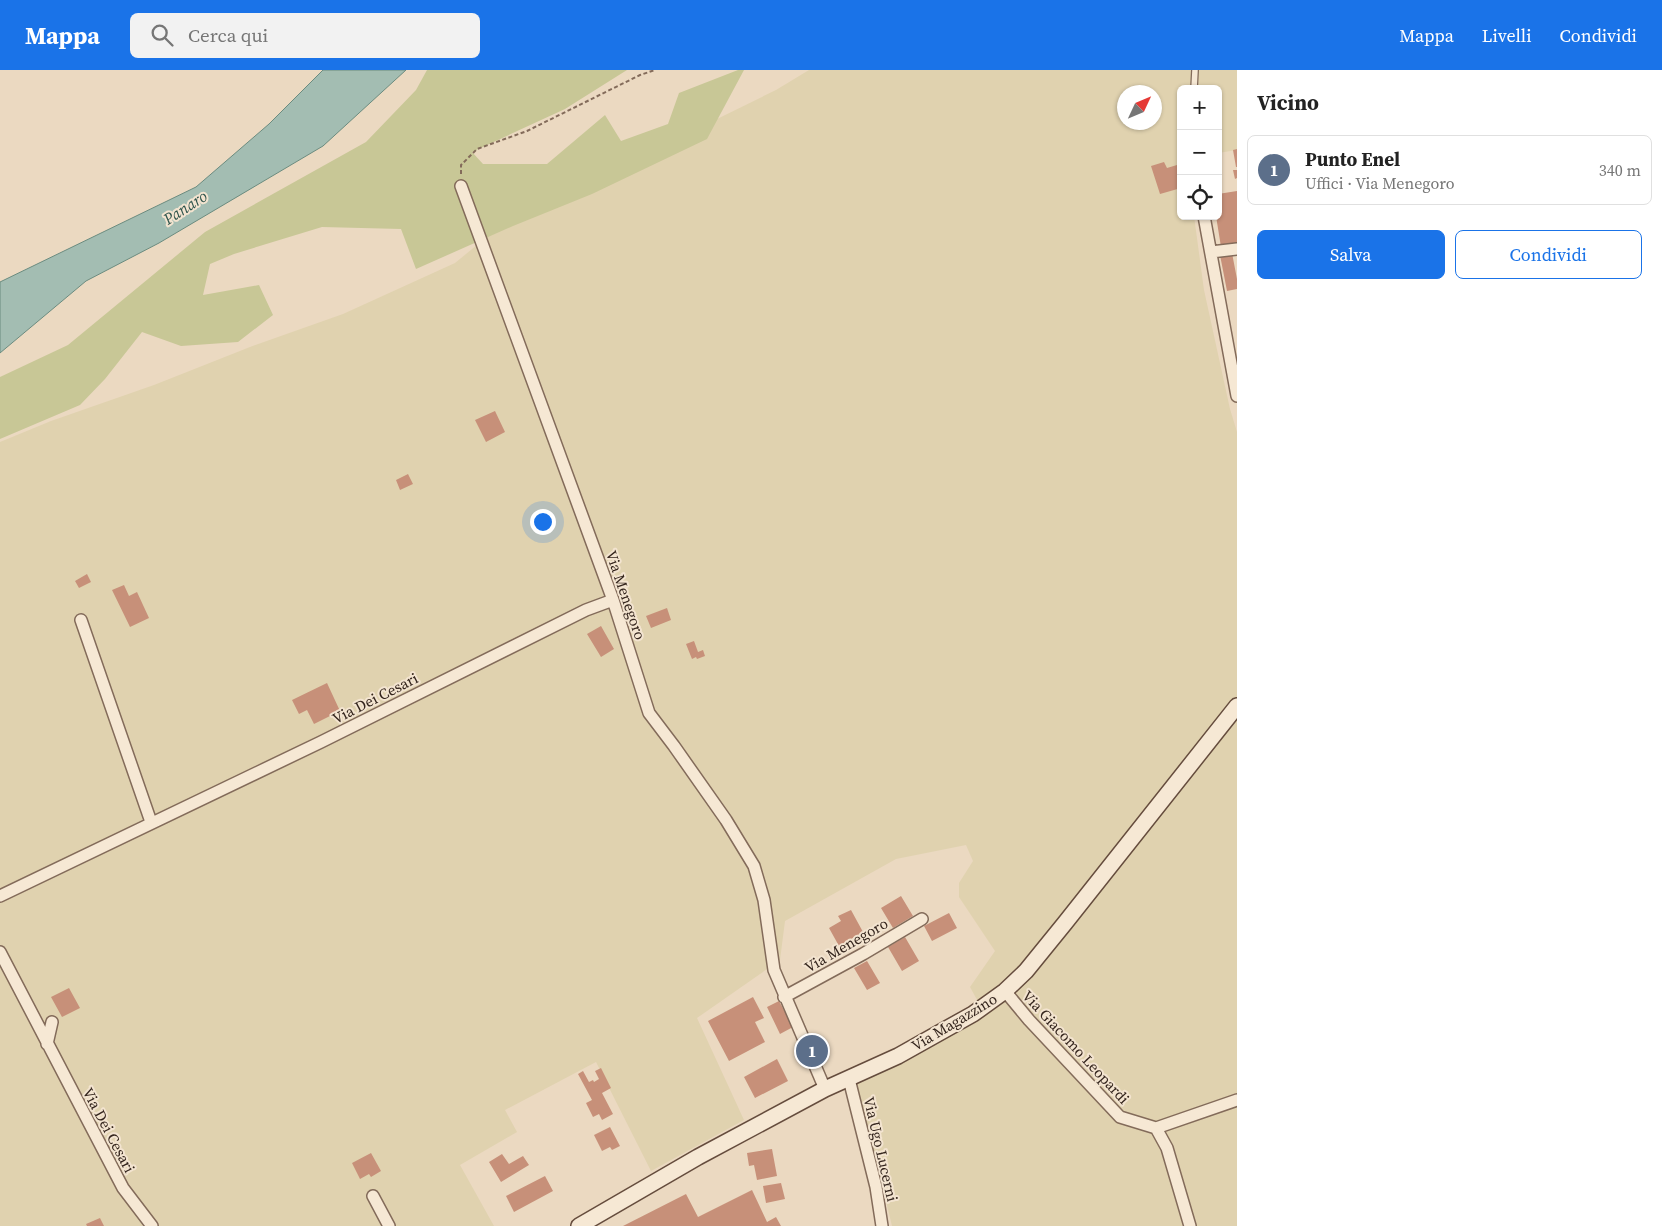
<!DOCTYPE html>
<html lang="it">
<head>
<meta charset="utf-8">
<style>
	:root { --surface:#fff; --page:#f2f2f2; --text:#222; --muted:#767676; --line:#e0e0e0; --accent:#1a73e8 }
	body { margin:0; font-family:"Source Serif 4",serif; background:var(--page); color:var(--text) }
	.controls { position:absolute; right:15px; top:15px; display:grid; overflow:hidden; border-radius:8px; box-shadow:0 1px 4px #0004 }
	.controls button { width:45px; height:45px; display:grid; place-items:center; padding:0; border:0; border-bottom:1px solid var(--line); background:var(--surface); color:var(--text); font:25px sans-serif }
	.compass { position:absolute; left:1117px; top:15px; width:45px; height:45px; border-radius:50%; background:var(--surface); box-shadow:0 1px 4px #0004; rotate:46deg }
	.you { position:absolute; left:542px; top:451px; width:18px; height:18px; margin:-12px; border:4px solid #fff; border-radius:50%; background:#1a73e8; box-shadow:0 0 0 8px #1a73e833 }
	.badge { display:grid; place-items:center; width:32px; height:32px; border-radius:50%; background:var(--accent); color:#fff; font-size:16px; font-weight:700 }
	.pin { position:absolute; translate:-50% -50%; border:2px solid #fff; box-shadow:0 1px 5px #0006 }
	.list { margin:0; padding:0; list-style:none }
	h2 { display:flex; justify-content:space-between; align-items:center; height:65px; margin:0; padding:0 20px; font-size:21px }
	h2 small { font-size:16px; font-weight:400; color:var(--muted) }
	.list li { display:grid; grid-template-columns:32px 1fr auto; gap:15px; align-items:center; box-sizing:border-box; height:70px; margin:0 10px 10px; padding:0 10px; border:1px solid var(--line); border-radius:8px }
	.list b { display:block; font-size:19px; white-space:nowrap }
	.list p { margin:0; font-size:16px; white-space:nowrap; color:var(--muted) }
	.list em { font-size:16px; font-style:normal; color:var(--muted) }
	.actions { display:flex; gap:10px; padding:15px 20px }
	.actions a { flex:1; padding:11px 0; border:1px solid var(--accent); border-radius:8px; text-align:center; font-size:18px; color:var(--accent) }
	.actions .main { background:var(--accent); color:#fff }
	.icon { flex:none; width:28px; height:28px; fill:none; stroke:currentColor; stroke-width:2; stroke-linecap:round; stroke-linejoin:round }
	.map { position:relative; flex:none; width:1237px; height:1156px; overflow:hidden }
	header { display:flex; align-items:center; gap:30px; box-sizing:border-box; height:70px; padding:0 25px; background:var(--accent); color:#fff }
	header strong { font-size:24px }
	nav { display:flex; gap:28px; margin-inline-start:auto; font-size:18px }
	.search { width:350px; height:45px; background:var(--page); display:flex; align-items:center; gap:12px; box-sizing:border-box; padding:0 18px; border-radius:8px; color:var(--muted); font-size:19px }
	main { display:flex }
	aside { flex:1; background:var(--surface) }
	.map>svg:first-child { display:block }
</style>
</head>
<body>
<header>
<strong>Mappa</strong>
<div class="search"><svg class="icon" aria-label="search" viewBox="0 0 24 24"><circle cx="10" cy="10" r="6"/><path d="M15 15l6 6"/></svg>Cerca qui</div>
<nav><a>Mappa</a><a>Livelli</a><a>Condividi</a></nav>
</header>
<main>
<div class="map">
<svg width="1237" height="1156" viewBox="0 0 1237 1156">
	<rect width="100%" height="100%" fill="#ebd9c1"/>
	<path fill="#e0d2af" fill-rule="evenodd" d="M809,0H1237V80L1218,83V19H1181V146H1194L1204,220L1230,339L1237,362V1156H892L876,1089L851,1009L981,937L970,917L995,881L959,827V813L973,791L966,775L896,789L785,851L780,890L697,948L744,1050L651,1101L596,992L505,1040L517,1062L460,1095L494,1156H0V372L51,351L154,315L250,277L343,244L455,193L494,161L523,144L776,20ZM1124,22H1154V52H1124Z"/>
	<path fill="#c8c796" d="M427,0H627L565,39L472,82L483,94H547L605,45L621,71L668,54L679,23L738,0H744L707,69L592,124L513,156L416,199L401,159L322,157L234,184L210,194L203,225L259,215L273,245L238,272L181,276L142,262L105,309L80,335L0,369V307L68,275L205,162L366,72L416,20Z"/>
	<path fill="#a3bdb2" stroke="#6b8b7f" d="M323,0H406L323,76L159,173L86,211L0,283V212L196,117L269,54Z"/>
	<path fill="#c79079" d="M1218,73L1222,90H1218Z
		M1237,79V97H1236L1233,80Z
		M1164,92L1167,98L1177,95L1178,98L1181,97V118L1160,124L1151,96Z
		M1233,100H1237V108L1235,109Z
		M1237,121V174L1221,177L1216,146H1218V124Z
		M1232,183L1237,209V219L1227,221L1220,185Z
		M495,341L505,362L486,372L475,350Z
		M408,404L413,414L400,420L396,410Z
		M87,504L91,512L79,518L75,511Z
		M124,515L129,526L137,522L149,548L130,557L112,520Z
		M667,538L671,550L651,558L646,546Z
		M601,556L614,579L601,587L587,564Z
		M694,571L698,582L703,580L705,586L697,589L696,587L692,589L686,574Z
		M327,613L340,641L314,654L307,640L299,644L292,630Z
		M901,826L913,846L893,858L881,838Z
		M851,840L863,862L839,876L829,858L841,851L838,846Z
		M949,843L957,858L932,871L924,856Z
		M905,867L919,891L902,901L888,877Z
		M867,891L880,913L867,920L854,898Z
		M69,918L80,938L62,947L51,927Z
		M753,927L764,948L755,952L765,972L729,991L708,951Z
		M779,931L793,957L780,964L767,937Z
		M777,989L788,1011L755,1028L744,1007Z
		M601,998L611,1018L602,1023L613,1044L602,1050L599,1044L593,1047L586,1033L592,1030L578,1004L583,1001L589,1012L593,1010L594,1012L599,1009L595,1001Z
		M610,1057L620,1076L612,1080L610,1077L602,1081L594,1065Z
		M772,1079L777,1106L757,1110L754,1095L749,1096L747,1083Z
		M371,1083L381,1101L371,1107L369,1104L360,1109L352,1093Z
		M502,1084L509,1094L523,1086L529,1095L501,1112L489,1092Z
		M545,1106L553,1121L514,1142L506,1126Z
		M781,1113L785,1129L766,1133L763,1116Z
		M752,1120L767,1152L776,1147L781,1156H623L686,1124L698,1147Z
		M100,1148L104,1156H87L86,1154Z"/>
	<g fill="none" stroke-linecap="round" stroke-linejoin="round">
		<g stroke="#836b5a" stroke-width="8">
			<path id="lane" d="M1194,19L1195,0"/>
		</g>
		<g stroke="#836b5a" stroke-width="14">
			<path id="street" d="M461,116L613,530L649,643L674,676L726,750L754,796L764,830L774,900L825,1019
				M1204,146L1237,326
				M1211,182L1237,179
				M81,550L151,752
				M0,826L321,672L586,540L613,530
				M0,882L123,1118L152,1156
				M1005,921L1029,950L1120,1047L1156,1058L1167,1078L1190,1156
				M784,927L863,884L922,849
				M47,974L52,952
				M849,1009L876,1117L882,1156
				M1156,1058L1237,1030
				M373,1126L389,1156"/>
		</g>
		<g stroke="#654c3d" stroke-width="18">
			<path id="secondary" d="M579,1156L698,1087L825,1019L898,986L973,944L1005,921L1026,901L1065,853L1237,636"/>
		</g>
		<path stroke="#836b5a" stroke-width="2" stroke-dasharray="4 2.5" stroke-linecap="butt" d="M461,104V95L477,79L527,61L640,5L655,0"/>
		<use href="#lane" stroke="#f6e8d4" stroke-width="5.5"/>
		<use href="#street" stroke="#f6e8d4" stroke-width="11"/>
		<use href="#secondary" stroke="#f6e8d4" stroke-width="15"/>
	</g>
	<g text-anchor="middle" dominant-baseline="central" stroke-width="4" stroke-linejoin="round" paint-order="stroke">
		<g font-size="15" fill="#34251d" stroke="#f3e4d0">
			<text transform="translate(626 525) rotate(71)">Via Menegoro</text>
			<text transform="translate(375 628) rotate(-27)">Via Dei Cesari</text>
			<text transform="translate(846 875) rotate(-30)">Via Menegoro</text>
			<text transform="translate(954 952) rotate(-31)">Via Magazzino</text>
			<text transform="translate(1076 977) rotate(47)">Via Giacomo Leopardi</text>
			<text transform="translate(109 1060) rotate(62)">Via Dei Cesari</text>
			<text transform="translate(881 1079) rotate(77)">Via Ugo Lucerni</text>
		</g>
		<g font-size="16" font-style="italic" fill="#2d534b" stroke="#f3e4d0">
			<text transform="translate(185 137) rotate(-33)">Panaro</text>
		</g>
	</g>
</svg>
<div class="controls">
<button>+</button>
<button>−</button>
<button><svg class="icon" aria-label="locate" viewBox="0 0 24 24"><circle cx="12" cy="12" r="6"/><path d="M12 2v4M12 18v4M2 12h4M18 12h4"/></svg></button>
</div>
<svg class="compass" viewBox="-18 -18 36 36"><path d="M0-13l5 13h-10z" fill="#e53935"/><path d="M0 13l5-13h-10z" fill="#767676"/></svg>
<div class="you"></div>
<div class="pin badge" style="left:812px;top:981px;background:#5c6f8a">1</div>
</div>
<aside>
<h2>Vicino<small></small></h2>
<ul class="list">
<li><span class="badge" style="background:#5c6f8a">1</span><div><b>Punto Enel</b><p>Uffici · Via Menegoro</p></div><em>340 m</em></li>
</ul>
<div class="actions"><a class="main">Salva</a><a>Condividi</a></div>
</aside>
</main>
</body>
</html>
